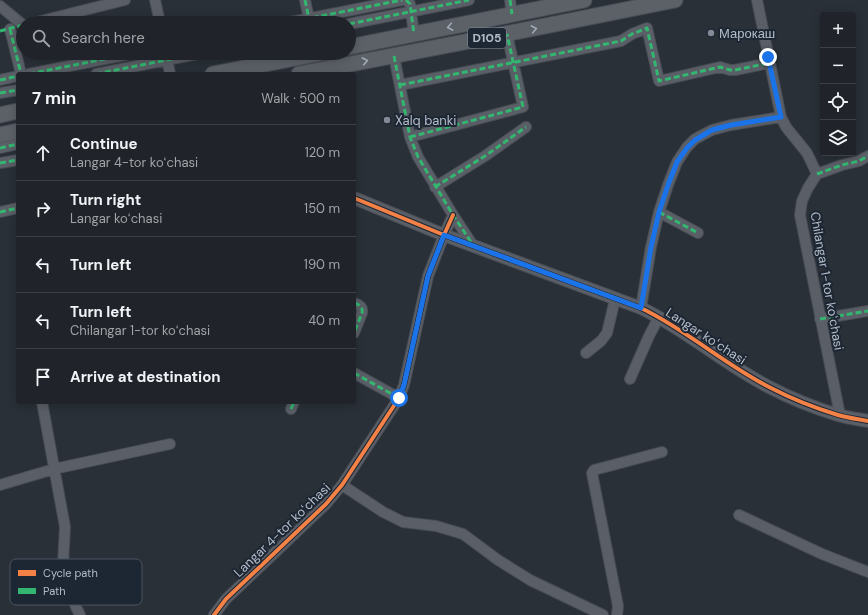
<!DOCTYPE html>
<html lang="en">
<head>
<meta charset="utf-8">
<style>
	:root { --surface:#20242a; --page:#2d3036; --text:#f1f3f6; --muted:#a2a4a8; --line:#3d4147 }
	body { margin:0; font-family:"DM Sans",sans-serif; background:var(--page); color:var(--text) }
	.controls { position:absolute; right:12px; top:12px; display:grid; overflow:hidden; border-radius:4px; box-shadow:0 2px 10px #0003 }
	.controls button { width:36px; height:36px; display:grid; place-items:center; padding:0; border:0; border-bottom:1px solid var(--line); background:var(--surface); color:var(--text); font:20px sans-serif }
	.stop { position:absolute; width:12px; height:12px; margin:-9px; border:3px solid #1a73e8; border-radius:50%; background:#fff }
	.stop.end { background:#1a73e8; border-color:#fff; box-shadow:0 1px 4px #0008 }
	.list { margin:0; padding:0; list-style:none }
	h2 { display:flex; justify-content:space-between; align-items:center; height:52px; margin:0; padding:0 16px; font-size:17px }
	h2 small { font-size:13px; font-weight:400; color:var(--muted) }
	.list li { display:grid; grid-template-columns:26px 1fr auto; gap:12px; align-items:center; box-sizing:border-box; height:56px; padding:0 16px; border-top:1px solid var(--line) }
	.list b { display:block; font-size:15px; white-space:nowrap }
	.list p { margin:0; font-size:13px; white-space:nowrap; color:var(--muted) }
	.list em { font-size:13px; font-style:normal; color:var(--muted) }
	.icon { flex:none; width:22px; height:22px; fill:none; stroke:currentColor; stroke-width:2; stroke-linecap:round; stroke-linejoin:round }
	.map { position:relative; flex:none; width:868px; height:615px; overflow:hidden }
	.search { position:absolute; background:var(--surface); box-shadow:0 2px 10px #0003; left:16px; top:16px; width:340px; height:44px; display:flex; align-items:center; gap:10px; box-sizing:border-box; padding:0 14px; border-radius:22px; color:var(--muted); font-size:15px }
	.panel { position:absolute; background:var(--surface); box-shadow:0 2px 10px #0003; left:16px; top:72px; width:340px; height:332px; border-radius:4px }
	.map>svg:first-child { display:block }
</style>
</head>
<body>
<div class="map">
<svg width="868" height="615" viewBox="0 0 868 615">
	<rect width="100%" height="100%" fill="#2a3038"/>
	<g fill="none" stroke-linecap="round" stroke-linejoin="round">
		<g stroke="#484c53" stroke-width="12">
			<path id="minor" d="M155,0L160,23
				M305,0L309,19
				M406,0L410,4L414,34
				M510,0L512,14
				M757,0L781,117L786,127L807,153L817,174L808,188L802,201L800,215L840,415
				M0,6L23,25
				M33,23L125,0
				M286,23L402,0
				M349,24L469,0
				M10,29L21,74
				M166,53L170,74
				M394,56L410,137L418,157L453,215L474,247
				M29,74L135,53
				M96,74L202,53
				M0,80L18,76
				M400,85L621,41L632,34L647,28L659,81L720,67L730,70H735L769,63
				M0,93L18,90
				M410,137L523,107L507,34
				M0,148L18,144
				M0,163L18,160
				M817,174L842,165L859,161L868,156
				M435,187L485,156L526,127
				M0,212L18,208
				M659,212L698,233
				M354,303C360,305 363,307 362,313L354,333
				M641,308L651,247L659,212L668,185L677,162L687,147L695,139L712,130L731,125L781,117
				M820,319L868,311
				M586,353L601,341L607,333L615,299
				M354,373L399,398
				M630,379L649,336L659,317
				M42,402L65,527L63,564L68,584L76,607L80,615
				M291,409L294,402
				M0,485L54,469L170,444
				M342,485L383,512L403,522L436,526L463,534L498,560L530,580L603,615
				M739,515L822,554L868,572
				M214,615L226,599L326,504L342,485L399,398L404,385L428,276L444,235L453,215
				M617,615L618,606L592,473L594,470L662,452"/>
		</g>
		<g stroke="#484c53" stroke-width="14">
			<path id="tertiary" d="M354,198L444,235L641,308C687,330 725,365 771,388C792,399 815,408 838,415C848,418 858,419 868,421"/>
		</g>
		<g stroke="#484c55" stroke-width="17">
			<path id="primary" d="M349,47L584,0
				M213,74L321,53
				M299,74L495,36L675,0
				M0,115L18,111
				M0,135L18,131"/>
		</g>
		<use href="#minor" stroke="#5a5e66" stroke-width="10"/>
		<use href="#tertiary" stroke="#5a5e66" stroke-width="12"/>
		<use href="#primary" stroke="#5c6168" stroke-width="15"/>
		<path stroke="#33b770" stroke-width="3" stroke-dasharray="6 3" stroke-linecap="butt" d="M305,0L309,19
			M406,0L410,4L414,34
			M510,0L512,14
			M286,23L402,0
			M349,24L469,0
			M10,29L21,74
			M0,31L23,25
			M394,56L410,137L418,157L453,215L473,245
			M29,74L135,53
			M96,74L202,53
			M0,80L18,76
			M400,85L621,41L632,34L647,28L659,81L720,67L730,70H735L769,63
			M0,93L18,90
			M410,137L523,107L507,34
			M0,148L18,144
			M0,163L18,160
			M817,174L842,165L859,161L868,156
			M435,187L485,156L526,127
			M0,212L18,208
			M659,212L698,233
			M354,303C360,305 363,307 362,313L354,333
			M820,319L868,311
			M354,373L399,398
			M291,409L294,402"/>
		<g stroke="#1d2633" stroke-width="6">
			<path id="cycleway" d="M354,198L444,235L641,308C687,330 725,365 771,388C792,399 815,408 838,415C848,418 858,419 868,421
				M214,615L226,599L326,504L342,485L399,398L404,385L428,276L444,235L453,215"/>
		</g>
		<use href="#cycleway" stroke="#f48246" stroke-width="4"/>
	</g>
	<defs><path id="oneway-chevron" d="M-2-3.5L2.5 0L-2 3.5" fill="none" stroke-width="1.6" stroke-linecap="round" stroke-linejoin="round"/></defs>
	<g stroke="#a2aab6">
		<use href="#oneway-chevron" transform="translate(450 27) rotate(169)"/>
		<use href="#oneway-chevron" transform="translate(534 29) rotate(-11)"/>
		<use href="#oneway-chevron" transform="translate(365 61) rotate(-11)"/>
	</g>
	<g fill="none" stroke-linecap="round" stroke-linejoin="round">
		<path stroke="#1a73e8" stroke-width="5" d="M399,398L404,385L428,276L444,235L641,308L651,247L659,212L668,185L677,162L687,148L695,140L712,130L731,125L781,117L768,57"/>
	</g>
	<g fill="#848b96" stroke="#1d2633" stroke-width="1.5">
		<circle cx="711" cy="33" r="4"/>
		<circle cx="387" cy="120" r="4"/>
	</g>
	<g text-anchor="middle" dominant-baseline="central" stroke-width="4" stroke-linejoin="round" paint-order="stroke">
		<rect fill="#1d2633" stroke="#878f9c" stroke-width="1" x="468" y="28" width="38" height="20" rx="3"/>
		<g font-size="12" font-weight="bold" fill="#b4bcc9">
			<text x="487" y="38">D105</text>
		</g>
		<g font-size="13" fill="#b4bcc9" stroke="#1d2633" text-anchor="start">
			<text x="719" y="33">Марокаш</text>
			<text x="395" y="120">Xalq banki</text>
		</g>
		<g font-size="13" fill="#b4bcc9" stroke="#1d2633">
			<text transform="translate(827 281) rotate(80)">Chilangar 1-tor koʻchasi</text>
			<text transform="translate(706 336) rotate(33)">Langar koʻchasi</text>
			<text transform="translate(282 530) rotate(-44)">Langar 4-tor koʻchasi</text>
		</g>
	</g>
	<rect x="10" y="559" width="132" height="46" rx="6" fill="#1d2633" stroke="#4a5360" stroke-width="1"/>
	<rect x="18" y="570" width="18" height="6" fill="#f48246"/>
	<rect x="18" y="588" width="18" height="6" fill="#33b770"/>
	<g font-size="11" fill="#b4bcc9">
		<text x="43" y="577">Cycle path</text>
		<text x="43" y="595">Path</text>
	</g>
</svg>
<div class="controls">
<button>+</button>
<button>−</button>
<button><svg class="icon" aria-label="locate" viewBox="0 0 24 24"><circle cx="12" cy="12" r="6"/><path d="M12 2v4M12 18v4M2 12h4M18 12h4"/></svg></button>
<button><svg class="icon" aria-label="layers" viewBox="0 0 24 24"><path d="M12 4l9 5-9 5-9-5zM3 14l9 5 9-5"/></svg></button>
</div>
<div class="stop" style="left:399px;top:398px"></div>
<div class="stop end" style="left:768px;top:57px"></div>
<div class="search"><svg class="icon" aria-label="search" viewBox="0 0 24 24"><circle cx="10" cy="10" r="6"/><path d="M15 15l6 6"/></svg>Search here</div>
<section class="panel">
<h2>7 min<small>Walk · 500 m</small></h2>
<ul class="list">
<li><svg class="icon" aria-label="ahead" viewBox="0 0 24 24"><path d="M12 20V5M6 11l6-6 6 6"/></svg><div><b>Continue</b><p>Langar 4-tor koʻchasi</p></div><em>120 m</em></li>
<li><svg class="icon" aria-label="right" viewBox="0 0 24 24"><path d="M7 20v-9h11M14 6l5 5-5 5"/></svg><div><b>Turn right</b><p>Langar koʻchasi</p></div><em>150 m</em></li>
<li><svg class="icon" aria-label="left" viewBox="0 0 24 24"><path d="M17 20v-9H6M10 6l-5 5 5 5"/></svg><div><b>Turn left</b></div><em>190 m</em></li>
<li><svg class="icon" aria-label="left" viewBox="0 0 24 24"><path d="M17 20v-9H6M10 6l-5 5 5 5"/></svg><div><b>Turn left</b><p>Chilangar 1-tor koʻchasi</p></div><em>40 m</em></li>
<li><svg class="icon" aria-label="arrive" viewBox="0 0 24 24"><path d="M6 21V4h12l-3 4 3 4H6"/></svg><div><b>Arrive at destination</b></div></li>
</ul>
</section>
</div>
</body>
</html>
